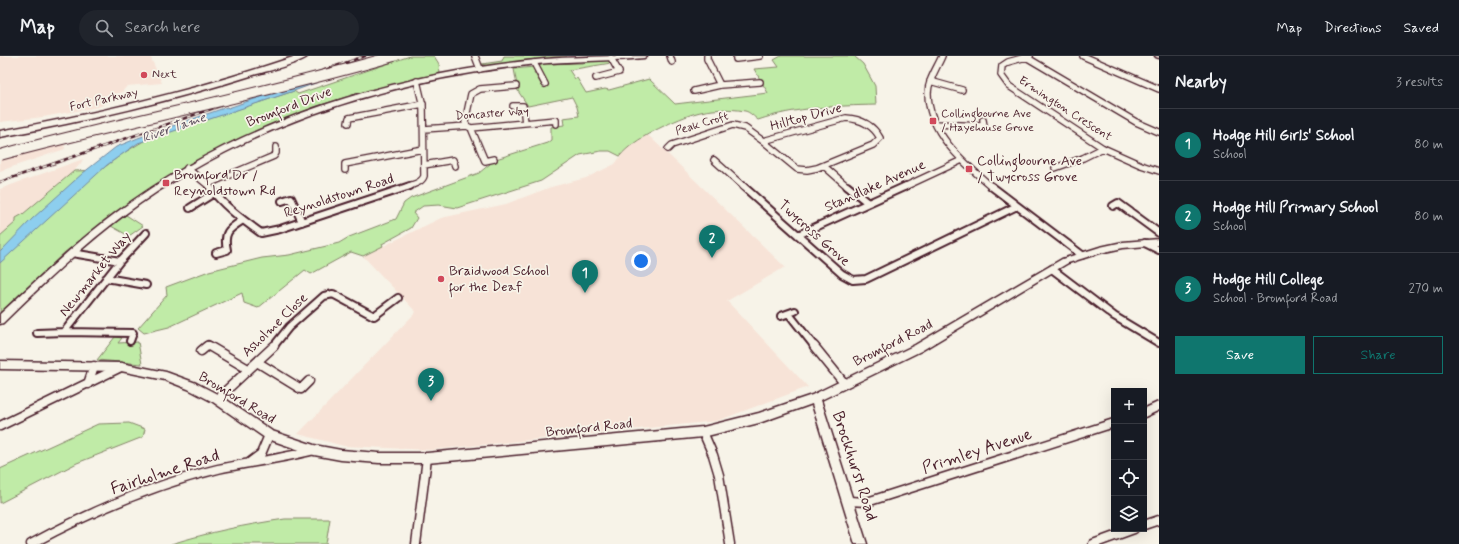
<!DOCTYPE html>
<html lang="en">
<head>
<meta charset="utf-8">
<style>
	:root { --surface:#171b24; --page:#20242c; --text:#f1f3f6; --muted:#9ea1a6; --line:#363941; --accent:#0f766e }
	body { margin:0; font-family:Mynerve,sans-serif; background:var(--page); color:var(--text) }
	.controls { position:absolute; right:12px; bottom:12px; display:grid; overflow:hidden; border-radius:0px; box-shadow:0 4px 16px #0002 }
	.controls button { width:36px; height:36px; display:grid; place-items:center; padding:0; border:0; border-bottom:1px solid var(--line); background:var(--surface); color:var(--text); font:20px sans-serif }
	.you { position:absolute; left:641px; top:205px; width:14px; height:14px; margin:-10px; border:3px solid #fff; border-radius:50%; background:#1a73e8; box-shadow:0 0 0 6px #1a73e833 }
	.badge { display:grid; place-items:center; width:26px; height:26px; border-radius:50%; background:var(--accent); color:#fff; font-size:13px; font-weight:700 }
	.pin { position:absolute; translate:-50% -33px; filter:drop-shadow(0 1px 2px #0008) }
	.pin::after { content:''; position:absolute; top:21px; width:14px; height:12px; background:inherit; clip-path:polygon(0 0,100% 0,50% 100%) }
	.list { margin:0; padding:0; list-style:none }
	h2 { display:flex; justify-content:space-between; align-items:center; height:52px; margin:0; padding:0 16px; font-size:17px }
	h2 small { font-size:13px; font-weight:400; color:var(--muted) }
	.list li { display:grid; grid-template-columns:26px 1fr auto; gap:12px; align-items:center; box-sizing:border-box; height:72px; padding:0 16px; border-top:1px solid var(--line) }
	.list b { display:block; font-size:15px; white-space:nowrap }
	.list p { margin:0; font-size:13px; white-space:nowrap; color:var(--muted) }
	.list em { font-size:13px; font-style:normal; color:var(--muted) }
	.actions { display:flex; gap:8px; padding:12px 16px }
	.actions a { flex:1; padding:9px 0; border:1px solid var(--accent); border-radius:0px; text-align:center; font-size:14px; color:var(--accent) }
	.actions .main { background:var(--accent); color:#fff }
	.icon { flex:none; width:22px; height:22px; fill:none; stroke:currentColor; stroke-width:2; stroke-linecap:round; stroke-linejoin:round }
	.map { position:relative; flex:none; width:1159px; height:488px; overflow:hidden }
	header { display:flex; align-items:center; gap:24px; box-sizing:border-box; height:56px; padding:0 20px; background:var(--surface); border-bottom:1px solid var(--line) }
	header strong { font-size:19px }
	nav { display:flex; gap:22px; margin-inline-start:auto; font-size:14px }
	.search { width:280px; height:36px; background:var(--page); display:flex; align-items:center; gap:10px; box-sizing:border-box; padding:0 14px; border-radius:22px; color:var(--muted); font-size:15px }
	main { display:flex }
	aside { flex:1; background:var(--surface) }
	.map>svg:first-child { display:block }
</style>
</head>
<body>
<header>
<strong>Map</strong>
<div class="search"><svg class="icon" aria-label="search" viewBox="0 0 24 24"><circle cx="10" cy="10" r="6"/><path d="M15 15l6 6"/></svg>Search here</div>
<nav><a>Map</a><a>Directions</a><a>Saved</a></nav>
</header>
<main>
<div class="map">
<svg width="1159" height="488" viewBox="0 0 1159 488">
	<rect width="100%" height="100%" fill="#f7f3e8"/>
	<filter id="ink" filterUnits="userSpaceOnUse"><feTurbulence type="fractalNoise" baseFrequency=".025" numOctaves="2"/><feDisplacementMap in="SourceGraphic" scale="8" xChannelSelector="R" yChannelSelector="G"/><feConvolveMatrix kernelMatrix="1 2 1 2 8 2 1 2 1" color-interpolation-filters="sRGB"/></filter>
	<g filter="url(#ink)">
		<path fill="#f7e3d7" d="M0,0H150L162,27L127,30L122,36L107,40L103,49L98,51L43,61L0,66Z
			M647,78L785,211L727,245L808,331L717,365L431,394L344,390L298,378L416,256L363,200L441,162L506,148L551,131L586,122L615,108L625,94Z
			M64,87L65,93L0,115V104Z
			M83,103L81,107L74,115L23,158L16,162L17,166L0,180V133Z"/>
		<path fill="#c0eba7" stroke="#858569" d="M410,0H434L439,8L440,18L369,34L314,51L227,88L152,131L123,152L65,196L0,257V180L16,166V162L23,158L74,115L101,114L122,98L147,83L294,35L298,38Z
			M504,0H567L565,2L529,4L488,10L482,8L502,5Z
			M781,0H854L863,8L875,30L876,49C836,50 796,51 758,64C754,61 750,56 745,55C728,52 709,53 693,58C672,65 633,83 620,100L610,95H601L580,99L541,125L457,152L439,149L423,150L413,157L417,162L411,172L382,188L383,190L363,200L351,196L311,218L305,214L258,252L244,247L242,237L169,271L144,277L138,272L167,239L166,231L209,215L262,202L289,199L339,187L349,181L396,163L404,147L411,142L479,117L496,103L547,87L551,84V71L564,69L563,62L579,60L577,51L572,41L528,50L518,35L514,13L534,11L536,15L534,16L542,30L546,28L539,10L545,8L582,7L606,3L611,7L569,14L575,23L577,22L586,37L605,33L609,34L649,23L675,48L768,37L754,13L779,11L774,4Z
			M126,159L143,170L129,180L111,170Z
			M115,281L122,282L118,287L138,286L142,308L97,304Z
			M129,367L145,373L143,381L77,407L0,447V413L98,368Z
			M285,463H330L326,488H171C210,476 244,469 285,463Z"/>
		<path fill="#8dceee" stroke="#7288a0" d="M388,0L294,35L138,87L107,109L0,207V196L32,163L83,117L116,91L138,82L227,51L228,52L313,23Z"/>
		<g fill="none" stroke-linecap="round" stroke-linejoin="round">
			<g stroke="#4a1f2b" stroke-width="8">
				<path id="minor-far2" d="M475,0L480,13
					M670,0L672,6
					M707,0V3L720,29
					M942,0C937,12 928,24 928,37C928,77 964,107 992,131
					M1030,0L1008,6L1002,10L1001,19L1009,30L1103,92L1141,109L1159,115
					M1083,0L1159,33
					M1026,1L1136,66L1159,76
					M736,3L760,0
					M534,7L545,28
					M596,22L619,16L611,2
					M930,25L962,34
					M694,35L720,29L760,26
					M513,50H523L525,67
					M846,62C860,63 873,69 880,82L873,89L817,112L807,114L797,113L763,85Z
					M348,67L349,62L423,48
					M936,68L984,70L983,64
					M467,70L465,66L471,38L480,33L516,30
					M471,72L485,105L494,103
					M424,73L467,70L471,72L556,64V68
					M668,93L672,89L733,69L745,72L763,85
					M714,104L744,131
					M424,109L453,104L455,110
					M824,110L848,131
					M187,112L210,131
					M1055,112L1083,102L1103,92
					M345,114V108L423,93
					M208,128L274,100L276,97V91
					M407,131C413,128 422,127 424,120L423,50L417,25
					M904,131L962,104"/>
			</g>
			<g stroke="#4a1f2b" stroke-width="10">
				<path id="minor-far1" d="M209,130C222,149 243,164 261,177L280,173L410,130
					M743,130L842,218L853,224L866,223L1017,150
					M847,130L868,147
					M991,130L1082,199
					M282,145L291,142L302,166
					M1113,150L1118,147L1159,177
					M190,152L214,137
					M798,179L906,130
					M1145,187L1159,194
					M72,197L120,205
					M216,197L227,194C223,176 229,173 243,164
					M1052,213L1114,260L1159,287
					M106,222L146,229
					M789,258L815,291
					M781,260L795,255
					M37,277L64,276
					M130,285L133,277L64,276L120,205L146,177
					M206,291L208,289L211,291
					M273,291L289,271L324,240L333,238L374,260L398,242"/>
			</g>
			<g stroke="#4a1f2b" stroke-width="11">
				<path id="minor" d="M209,290L248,313
					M814,290L844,327
					M201,295L207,290
					M257,306L301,333L309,325
					M88,328L94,310
					M217,343L274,290
					M1144,357L1159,350
					M0,370L121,311
					M703,376L713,399L719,419L730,488
					M249,407L261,398L269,379
					M849,445L867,446L1114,367
					M1144,469L1159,464
					M31,488C90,456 152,429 218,413C250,406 282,403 314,394
					M416,488L427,402
					M1093,488L1134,473"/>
			</g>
			<g stroke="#4a1f2b" stroke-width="3">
				<path id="tertiary" d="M617,0H647L644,2L632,3C600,5 568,5 537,8C388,24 245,69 124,159C81,191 42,229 3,267L0,268V258C38,223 75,187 117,156C241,64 393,17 545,3C569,1 593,1 617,0Z
					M1155,0H1159V2L1156,1Z
					M1159,183V189L1123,192L1100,197L1068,207L921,295L821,344L867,488H855L812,348L759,367L703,381L427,407H379L341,404L314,399L265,382L213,346L188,333L165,324L121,315L0,313V305L121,307L166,316L196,327L221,340L272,375L314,389L341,394L379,397H427L703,371L759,357L812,339L915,289L1062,203L1100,191L1123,186Z"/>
			</g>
			<g stroke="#4a1f2b" stroke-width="3">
				<path id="primary" d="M296,0H308C301,7 268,15 257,18C172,45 87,65 0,81V75C101,57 199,33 296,0Z"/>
			</g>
			<use href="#minor-far2" stroke="#f7f3e8" stroke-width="5.5"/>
			<use href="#minor-far1" stroke="#f7f3e8" stroke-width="6"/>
			<use href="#minor" stroke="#f7f3e8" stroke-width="8"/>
			<use href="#tertiary" fill="#f7f3e8" fill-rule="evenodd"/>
			<use href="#primary" fill="#f7f3e8" fill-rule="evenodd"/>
			<g stroke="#4a1f2b" stroke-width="2.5">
				<path id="rail" d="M0,126L365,0"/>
			</g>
			<use href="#rail" stroke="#f7f3e8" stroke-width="1.5" stroke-dasharray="4.5" stroke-linecap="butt"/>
			<g stroke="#4a1f2b" stroke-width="12" stroke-linecap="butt">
				<path id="motorway-bridge" d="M0,99C131,64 264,38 394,0"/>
			</g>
			<use href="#motorway-bridge" stroke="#f7f3e8" stroke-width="10"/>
		</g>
	</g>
	<g fill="#d1495b" stroke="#f7f3e8" stroke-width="1.5">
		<circle cx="144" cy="19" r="4"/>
		<rect x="929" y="61" width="8" height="8" rx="2"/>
		<rect x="965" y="109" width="8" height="8" rx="2"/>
		<rect x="162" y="123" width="8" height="8" rx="2"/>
		<circle cx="441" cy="223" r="4"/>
	</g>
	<g text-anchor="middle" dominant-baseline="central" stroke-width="3.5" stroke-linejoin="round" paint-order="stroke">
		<g font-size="12" fill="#4a1f2b" stroke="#f7f3e8" text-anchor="start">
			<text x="152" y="19">Next</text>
			<text x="941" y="58">Collingbourne Ave<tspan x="941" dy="14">/ Hayehouse Grove</tspan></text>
		</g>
		<g font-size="12" fill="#4a1f2b" stroke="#f7f3e8">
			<text transform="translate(104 44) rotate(-13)">Fort Parkway</text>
			<text transform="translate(1065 53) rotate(33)">Ermington Crescent</text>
			<text transform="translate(492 58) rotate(-4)">Doncaster Way</text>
			<text transform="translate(702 68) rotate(-17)">Peak Croft</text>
		</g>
		<g font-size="13" font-style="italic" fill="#5b4b5c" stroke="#f7f3e8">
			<text transform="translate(174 72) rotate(-19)">River Tame</text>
		</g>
		<g font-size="14" fill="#4a1f2b" stroke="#f7f3e8">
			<text transform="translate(289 51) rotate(-21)">Bromford Drive</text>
			<text transform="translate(806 61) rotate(-15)">Hilltop Drive</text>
			<text transform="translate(875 130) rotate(-24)">Standlake Avenue</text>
			<text transform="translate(339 140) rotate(-18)">Reynoldstown Road</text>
			<text transform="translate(814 177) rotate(42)">Twycross Grove</text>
			<text transform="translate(95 218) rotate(-51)">Newmarket Way</text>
			<text transform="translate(275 269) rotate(-44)">Asholme Close</text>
			<text transform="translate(893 287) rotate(-27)">Bromford Road</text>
			<text transform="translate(237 342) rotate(31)">Bromford Road</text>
			<text transform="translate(589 372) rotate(-6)">Bromford Road</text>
		</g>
		<g font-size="14" fill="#4a1f2b" stroke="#f7f3e8" text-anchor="start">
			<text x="977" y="105">Collingbourne Ave<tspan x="977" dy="16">/ Twycross Grove</tspan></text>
			<text x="174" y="119">Bromford Dr /<tspan x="174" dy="16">Reynoldstown Rd</tspan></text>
			<text x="449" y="215">Braidwood School<tspan x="449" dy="16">for the Deaf</tspan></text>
		</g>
		<g font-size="17" fill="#4a1f2b" stroke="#f7f3e8">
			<text transform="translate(977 395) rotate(-18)">Primley Avenue</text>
			<text transform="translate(855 410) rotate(72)">Brockhurst Road</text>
			<text transform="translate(165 416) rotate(-18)">Fairholme Road</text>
		</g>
	</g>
</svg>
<div class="controls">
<button>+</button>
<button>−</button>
<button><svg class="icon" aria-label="locate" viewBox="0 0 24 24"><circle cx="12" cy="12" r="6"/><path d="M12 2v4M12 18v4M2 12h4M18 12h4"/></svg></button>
<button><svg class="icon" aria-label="layers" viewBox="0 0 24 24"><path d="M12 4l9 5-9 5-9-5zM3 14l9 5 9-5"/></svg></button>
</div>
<div class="you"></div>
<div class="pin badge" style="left:585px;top:237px">1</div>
<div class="pin badge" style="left:712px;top:202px">2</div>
<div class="pin badge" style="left:431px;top:345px">3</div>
</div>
<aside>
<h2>Nearby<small>3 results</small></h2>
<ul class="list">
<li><span class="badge">1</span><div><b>Hodge Hill Girls' School</b><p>School</p></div><em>80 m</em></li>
<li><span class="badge">2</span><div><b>Hodge Hill Primary School</b><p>School</p></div><em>80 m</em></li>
<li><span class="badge">3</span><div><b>Hodge Hill College</b><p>School · Bromford Road</p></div><em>270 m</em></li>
</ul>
<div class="actions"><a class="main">Save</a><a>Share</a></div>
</aside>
</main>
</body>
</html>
